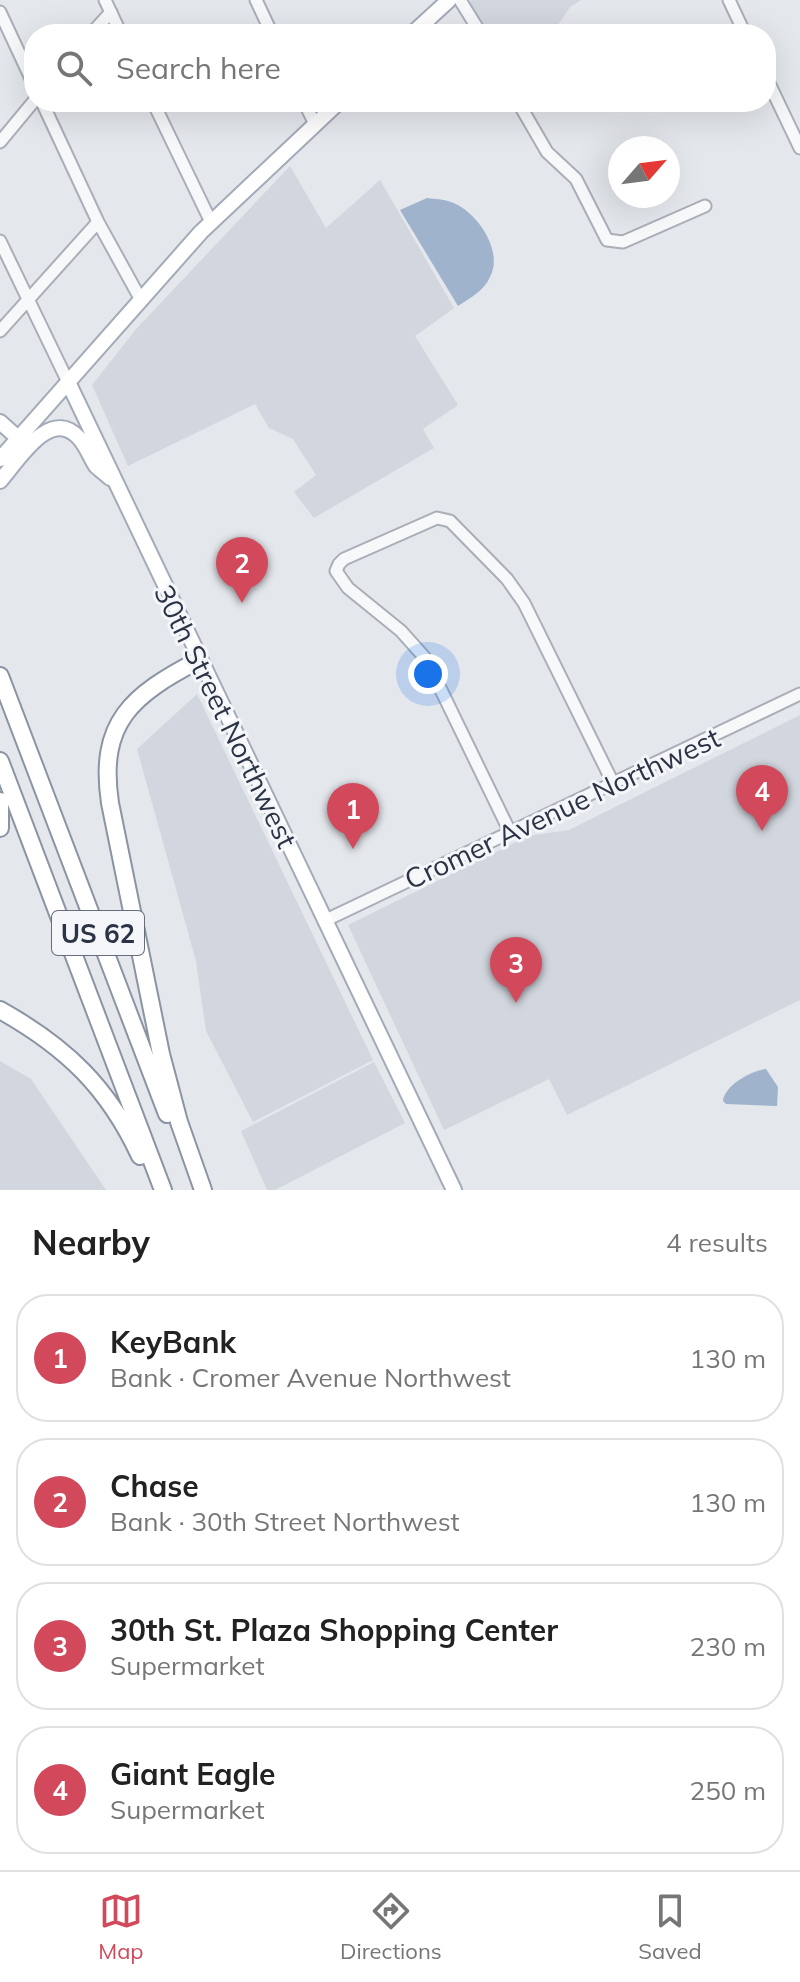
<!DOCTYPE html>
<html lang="en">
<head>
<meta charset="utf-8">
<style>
	:root { --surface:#fff; --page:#f6f6f6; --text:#222; --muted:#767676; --line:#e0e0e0; --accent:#d1495b }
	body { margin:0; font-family:Mulish,sans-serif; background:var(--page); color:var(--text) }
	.compass { position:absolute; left:608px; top:136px; width:72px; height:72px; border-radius:50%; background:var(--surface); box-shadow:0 8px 32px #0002; rotate:62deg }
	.you { position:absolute; left:428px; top:674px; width:28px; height:28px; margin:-20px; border:6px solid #fff; border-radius:50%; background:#1a73e8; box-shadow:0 0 0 12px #1a73e833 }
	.badge { display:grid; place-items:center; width:52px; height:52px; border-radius:50%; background:var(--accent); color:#fff; font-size:26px; font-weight:700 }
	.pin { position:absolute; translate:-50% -66px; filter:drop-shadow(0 2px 4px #0008) }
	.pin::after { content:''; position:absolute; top:42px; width:28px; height:24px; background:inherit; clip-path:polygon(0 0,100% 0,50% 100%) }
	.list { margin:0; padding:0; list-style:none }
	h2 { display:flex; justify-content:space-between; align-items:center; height:104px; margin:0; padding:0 32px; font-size:34px }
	h2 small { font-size:26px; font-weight:400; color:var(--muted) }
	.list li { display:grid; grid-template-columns:52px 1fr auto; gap:24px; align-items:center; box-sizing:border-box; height:128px; margin:0 16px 16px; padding:0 16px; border:2px solid var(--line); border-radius:32px }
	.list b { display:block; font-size:30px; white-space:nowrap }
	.list p { margin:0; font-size:26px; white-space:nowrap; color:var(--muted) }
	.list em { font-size:26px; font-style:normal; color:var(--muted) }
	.icon { flex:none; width:44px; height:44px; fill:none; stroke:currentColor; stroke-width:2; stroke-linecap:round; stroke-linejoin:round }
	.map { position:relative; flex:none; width:800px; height:1190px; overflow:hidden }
	.search { position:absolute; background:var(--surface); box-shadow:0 8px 32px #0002; left:24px; right:24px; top:24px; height:88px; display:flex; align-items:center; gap:20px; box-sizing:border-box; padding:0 28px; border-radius:32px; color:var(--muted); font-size:30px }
	.sheet { height:680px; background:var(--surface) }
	nav { display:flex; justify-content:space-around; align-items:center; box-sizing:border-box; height:112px; border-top:2px solid var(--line); background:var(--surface); font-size:22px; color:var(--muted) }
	nav a { display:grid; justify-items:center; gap:4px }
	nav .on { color:var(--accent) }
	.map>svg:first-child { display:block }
</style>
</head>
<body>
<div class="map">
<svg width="800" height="1190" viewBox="0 0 800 1190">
	<rect width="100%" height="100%" fill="#e4e7ec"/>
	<path fill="#d2d6de" d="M471,0H581L570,7L552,34H489L469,2Z
		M290,166L326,228L380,180L454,308L415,336L458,405L423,429L434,448L314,518L294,492L316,475L293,439L269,428L255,404L128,466L92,385L137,328Z
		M197,694L373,1060L253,1122L206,1031L196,961L137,749Z
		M800,715V1000L567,1115L549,1079L444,1130L348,925L528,836L569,830Z
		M0,1061L31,1079L106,1190H0Z
		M374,1062L405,1123L275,1190H267L241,1131Z"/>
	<path fill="#9fb4cc" d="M427,198C435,199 443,199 451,202C477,211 504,251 490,277C484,291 470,298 458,306L400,210Z
		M766,1069L778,1087L777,1106L726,1104L723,1101C725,1085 751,1071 766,1069Z"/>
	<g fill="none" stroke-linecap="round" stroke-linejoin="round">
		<g stroke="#a9aeb7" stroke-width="15">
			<path id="minor" d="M105,0L121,34
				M256,0L272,34
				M460,0L481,34
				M729,0L745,34
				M0,12L34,85
				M91,34L111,12
				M766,77L800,148
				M42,102L98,222L141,300
				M153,102L211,222
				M304,102L315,124
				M518,102L547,152L576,179L607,240L623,242L705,206
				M0,142L34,101
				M0,241L68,382
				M0,331L98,222
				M510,832L426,659L401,631L348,588L336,571L339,564L344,559L437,518L450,521L507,579L524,603L613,783
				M324,921L800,694"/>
		</g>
		<g stroke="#a3abb8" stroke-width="18">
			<path id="major" d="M412,34L449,0
				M68,382L454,1190
				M0,422L18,438
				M0,459L201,232L339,102
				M0,481C18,461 50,405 80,439C87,447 90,457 96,466C100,470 106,474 110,478"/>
		</g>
		<g stroke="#8b94a3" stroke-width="20">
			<path id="highway" d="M199,660C132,695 98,722 110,803L161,1054L179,1122L203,1190
				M0,676L167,1114
				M0,761L163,1190
				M0,801V828
				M0,1010C66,1047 108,1087 140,1156"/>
		</g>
		<use href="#minor" stroke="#f7f8fa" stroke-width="11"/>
		<use href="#major" stroke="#fff" stroke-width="14"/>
		<use href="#highway" stroke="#fff" stroke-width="16"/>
	</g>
	<g text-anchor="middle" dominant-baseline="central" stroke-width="6" stroke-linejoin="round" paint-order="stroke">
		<rect fill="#f4f6f9" stroke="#676e7b" stroke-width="2" x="52" y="911" width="92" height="44" rx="6"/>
		<g font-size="26" font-weight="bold" fill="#2b3445">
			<text x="98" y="933">US 62</text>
		</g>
		<g font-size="28" fill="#2b3445" stroke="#f4f6f9">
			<text transform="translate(226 716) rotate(64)">30th Street Northwest</text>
			<text transform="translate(562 808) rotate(-25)">Cromer Avenue Northwest</text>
		</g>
	</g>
</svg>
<svg class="compass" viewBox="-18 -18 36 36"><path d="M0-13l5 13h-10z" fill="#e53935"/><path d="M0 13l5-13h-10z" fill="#767676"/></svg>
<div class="you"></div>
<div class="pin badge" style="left:353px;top:849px">1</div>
<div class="pin badge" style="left:242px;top:603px">2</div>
<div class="pin badge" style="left:516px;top:1003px">3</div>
<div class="pin badge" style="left:762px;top:831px">4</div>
<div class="search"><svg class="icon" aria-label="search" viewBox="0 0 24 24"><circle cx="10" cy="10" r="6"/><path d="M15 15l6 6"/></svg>Search here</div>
</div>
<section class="sheet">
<h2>Nearby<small>4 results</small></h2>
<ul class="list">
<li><span class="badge">1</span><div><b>KeyBank</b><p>Bank · Cromer Avenue Northwest</p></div><em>130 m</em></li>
<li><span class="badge">2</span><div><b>Chase</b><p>Bank · 30th Street Northwest</p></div><em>130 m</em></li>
<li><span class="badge">3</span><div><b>30th St. Plaza Shopping Center</b><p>Supermarket</p></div><em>230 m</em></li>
<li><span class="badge">4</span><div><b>Giant Eagle</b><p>Supermarket</p></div><em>250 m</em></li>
</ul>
</section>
<nav>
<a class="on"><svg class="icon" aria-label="map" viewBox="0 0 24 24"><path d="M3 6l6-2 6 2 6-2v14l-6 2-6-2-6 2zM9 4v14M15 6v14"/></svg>Map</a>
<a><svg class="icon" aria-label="directions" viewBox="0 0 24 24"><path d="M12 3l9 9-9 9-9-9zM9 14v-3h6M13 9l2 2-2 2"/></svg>Directions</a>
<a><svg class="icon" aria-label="saved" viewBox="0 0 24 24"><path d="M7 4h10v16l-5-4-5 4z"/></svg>Saved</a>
</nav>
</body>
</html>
